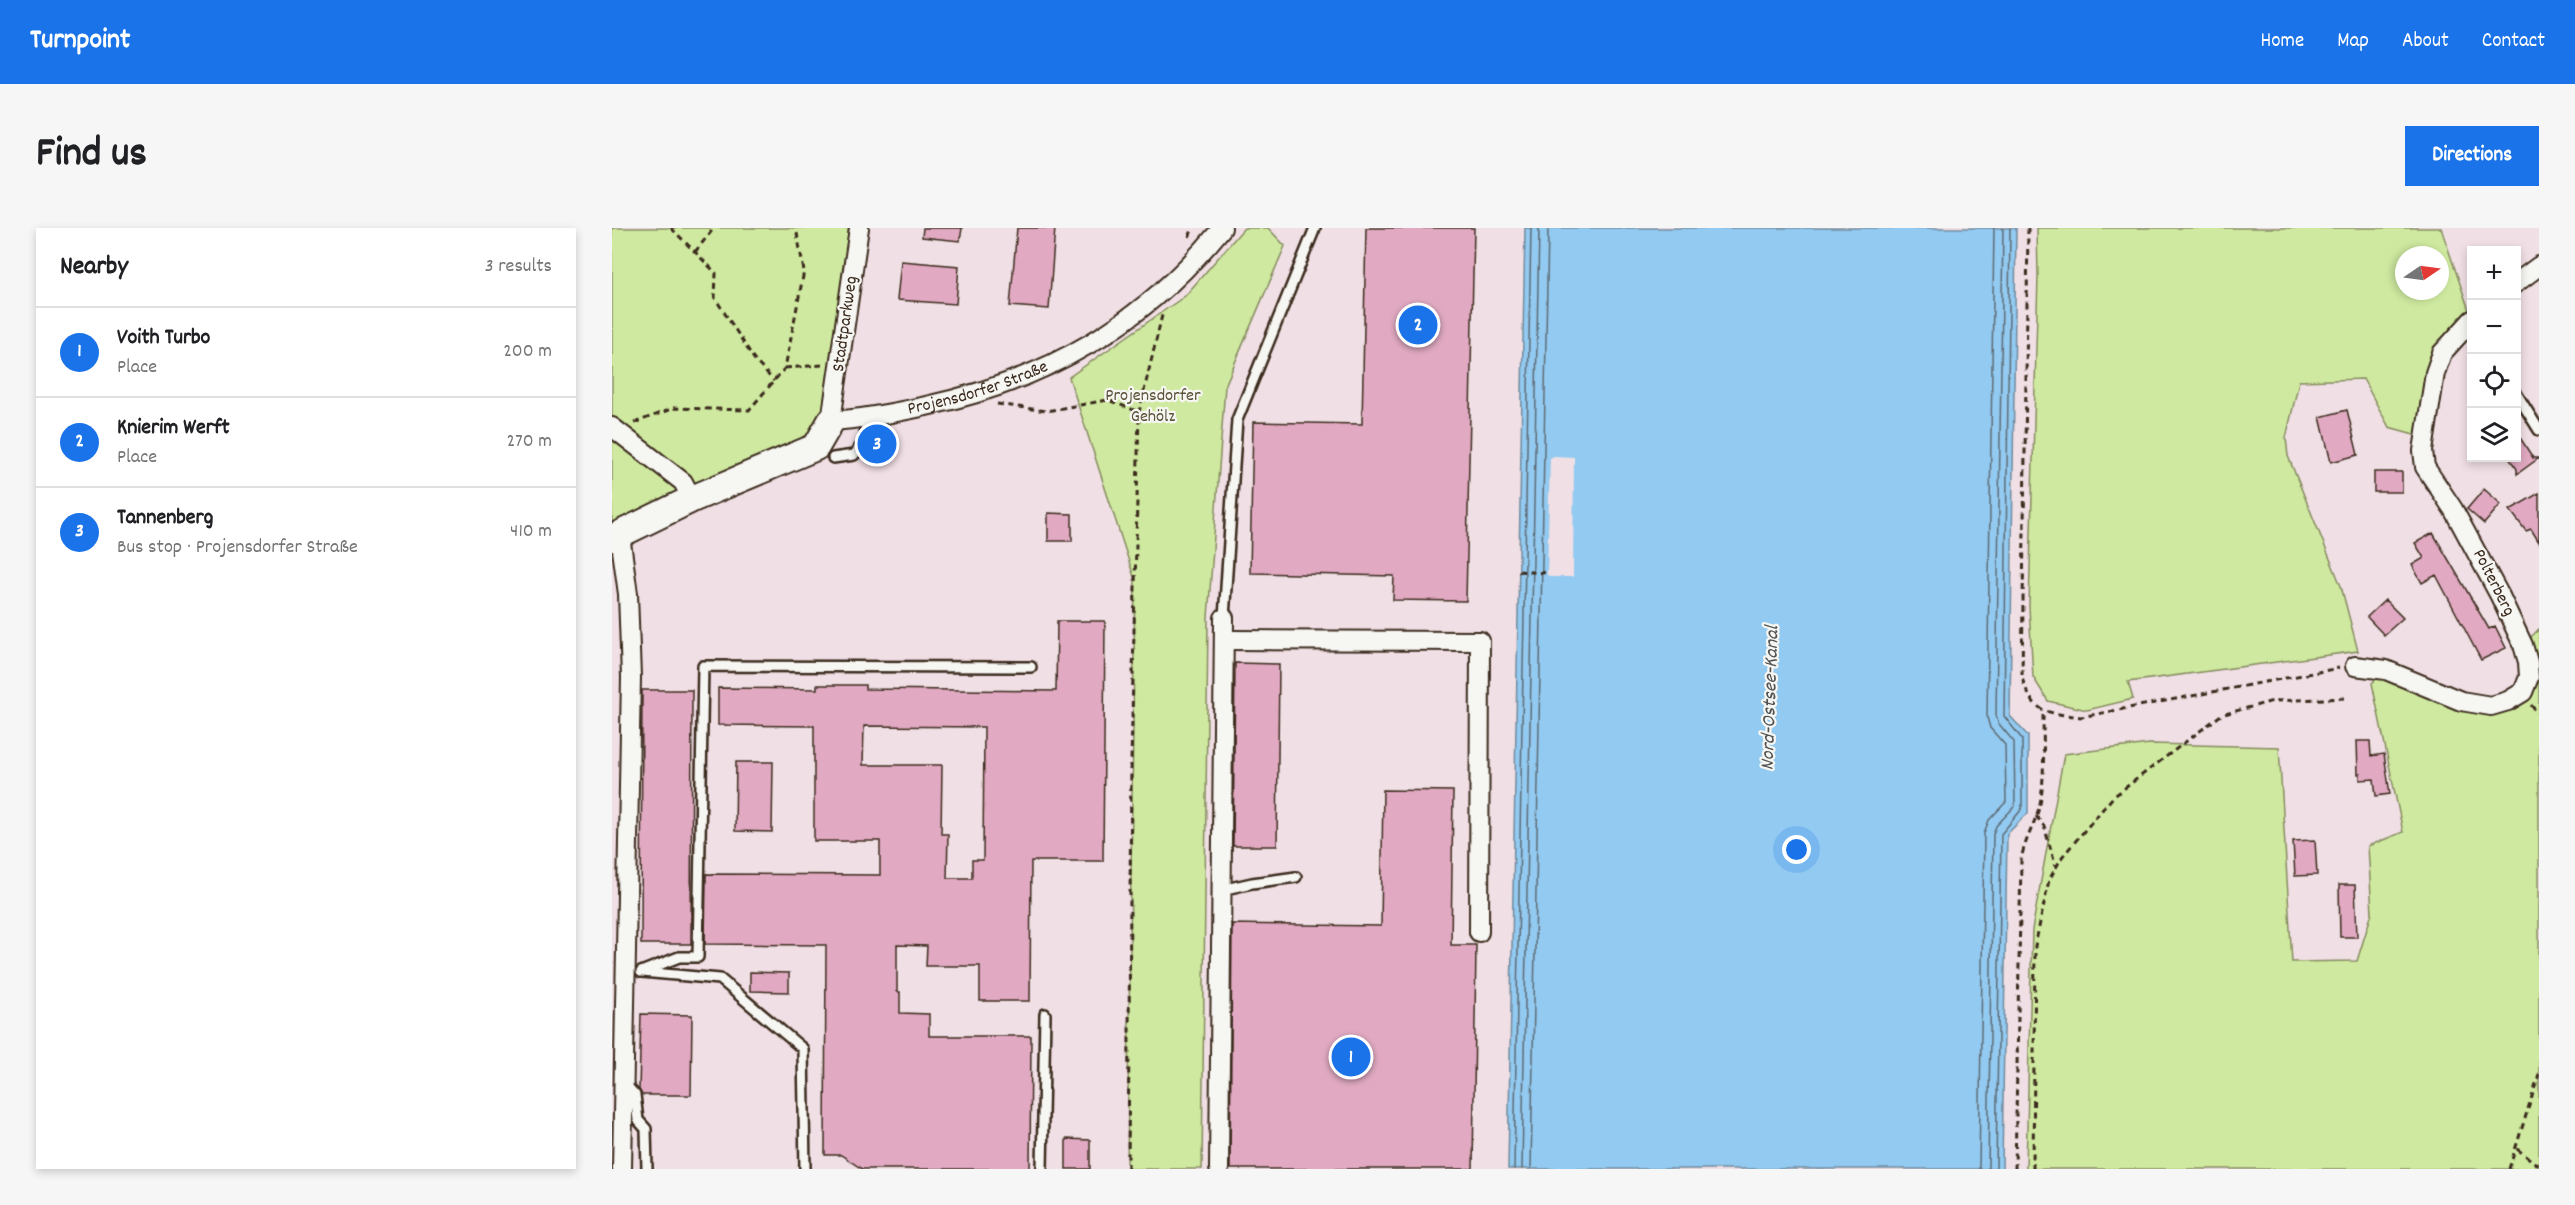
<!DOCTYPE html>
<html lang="en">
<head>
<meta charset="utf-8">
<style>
	:root { --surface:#fff; --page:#f6f6f6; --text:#202124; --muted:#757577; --line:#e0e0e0; --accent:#1a73e8 }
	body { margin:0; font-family:Dekko,sans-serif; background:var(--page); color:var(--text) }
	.controls { position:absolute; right:18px; top:18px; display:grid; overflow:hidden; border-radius:0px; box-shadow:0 3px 9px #0003 }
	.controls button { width:54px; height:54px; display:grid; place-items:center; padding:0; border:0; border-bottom:2px solid var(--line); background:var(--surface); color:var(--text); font:30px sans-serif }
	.compass { position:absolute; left:1783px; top:18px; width:54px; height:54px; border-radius:50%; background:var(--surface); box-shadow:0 3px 9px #0003; rotate:77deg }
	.you { position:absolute; left:1185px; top:622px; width:21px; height:21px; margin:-15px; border:4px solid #fff; border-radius:50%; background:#1a73e8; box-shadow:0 0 0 9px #1a73e833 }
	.badge { display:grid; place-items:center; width:39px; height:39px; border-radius:50%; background:var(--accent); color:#fff; font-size:20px; font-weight:700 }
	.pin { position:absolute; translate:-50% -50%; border:3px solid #fff; box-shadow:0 2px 6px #0006 }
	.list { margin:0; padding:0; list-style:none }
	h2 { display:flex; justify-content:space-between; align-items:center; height:78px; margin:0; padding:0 24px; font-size:26px }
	h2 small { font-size:20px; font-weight:400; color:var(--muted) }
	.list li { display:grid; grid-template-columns:39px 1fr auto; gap:18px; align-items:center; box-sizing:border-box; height:90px; padding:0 24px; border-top:2px solid var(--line) }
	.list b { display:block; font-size:22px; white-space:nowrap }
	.list p { margin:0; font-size:20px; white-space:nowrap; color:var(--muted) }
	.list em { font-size:20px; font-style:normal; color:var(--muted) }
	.icon { flex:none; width:33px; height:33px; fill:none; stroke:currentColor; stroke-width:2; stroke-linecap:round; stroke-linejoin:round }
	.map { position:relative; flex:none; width:1927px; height:941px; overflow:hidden; border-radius:0px }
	header { display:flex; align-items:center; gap:36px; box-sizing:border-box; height:84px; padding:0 30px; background:var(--accent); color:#fff }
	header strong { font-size:28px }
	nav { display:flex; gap:33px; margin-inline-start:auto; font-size:21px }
	.intro { display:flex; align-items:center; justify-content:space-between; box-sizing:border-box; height:144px; padding:0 36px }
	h1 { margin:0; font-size:42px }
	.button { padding:15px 27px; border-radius:0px; background:var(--accent); color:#fff; font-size:21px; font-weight:700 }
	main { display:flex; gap:36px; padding:0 36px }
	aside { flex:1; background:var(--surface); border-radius:0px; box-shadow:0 3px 9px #0003 }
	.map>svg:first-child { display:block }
</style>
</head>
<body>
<header>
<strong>Turnpoint</strong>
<nav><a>Home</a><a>Map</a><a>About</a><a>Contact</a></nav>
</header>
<div class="intro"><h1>Find us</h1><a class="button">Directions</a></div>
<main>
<aside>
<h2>Nearby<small>3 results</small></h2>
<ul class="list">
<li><span class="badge">1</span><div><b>Voith Turbo</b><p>Place</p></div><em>200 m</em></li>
<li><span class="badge">2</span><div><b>Knierim Werft</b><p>Place</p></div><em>270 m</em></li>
<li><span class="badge">3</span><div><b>Tannenberg</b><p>Bus stop · Projensdorfer Straße</p></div><em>410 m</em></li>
</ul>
</aside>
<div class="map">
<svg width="1927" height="941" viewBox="0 0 1927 941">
	<rect width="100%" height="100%" fill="#f0dfe4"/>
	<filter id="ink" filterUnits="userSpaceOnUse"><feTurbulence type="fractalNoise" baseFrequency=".0167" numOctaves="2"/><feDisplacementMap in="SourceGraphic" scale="12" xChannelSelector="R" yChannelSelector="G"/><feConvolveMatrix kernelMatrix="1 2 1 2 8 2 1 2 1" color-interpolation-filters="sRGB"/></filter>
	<g filter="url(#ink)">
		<path fill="#cfeaa0" stroke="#858a5f" stroke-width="1.5" fill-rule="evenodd" d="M0,0H237L217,169L209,193L190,213L0,298Z
			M632,0H656L673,18L613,158L596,389L590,941H515L523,352L457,149L573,68Z
			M1425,0H1829L1858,85L1843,98L1806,207L1777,199L1751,151L1687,153L1674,210L1676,228L1729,358L1746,423L1516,454L1521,471L1475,482L1436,473L1421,449L1417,379L1426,48ZM1792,27H1828V63H1792Z
			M1927,401V941H1414L1420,702L1452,526L1538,516L1667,519L1680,734L1745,733L1760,685L1756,618L1791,604L1760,455L1774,442L1879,478L1911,464V417Z"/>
		<path fill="#92caf1" stroke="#6f8a9d" stroke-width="1.5" d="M913,0H1404L1398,488L1416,508V585L1395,606L1390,941H896Z"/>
		<path fill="#f0dfe4" d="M942,228L962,229L961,349H938L935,347L938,230Z"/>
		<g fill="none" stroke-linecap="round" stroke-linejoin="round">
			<path stroke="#5e6a72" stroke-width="1.5" d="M902,941L919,0
				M910,941L927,0
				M919,941L936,0
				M1367,941L1372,605L1377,592L1394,574L1393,517L1378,500L1375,489L1382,0
				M1376,941L1381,606L1384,598L1403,578L1402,514L1387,496L1384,488L1391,0
				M1384,941L1389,606L1410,581V511L1392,488L1398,0"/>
		</g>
		<path fill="#e1aac2" stroke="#3b2a1e" stroke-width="1.5" fill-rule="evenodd" d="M311,0H350L348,13L310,9Z
			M405,0H443L437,81L398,78Z
			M754,0H862L854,373L781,372L782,348L638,345L641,194L750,196Z
			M289,33L347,38L344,76L285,72Z
			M1735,182L1746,227L1719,234L1708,189Z
			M1905,205L1921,230H1927L1905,246V241L1897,230H1905Z
			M1762,244H1790V264H1762Z
			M1872,261L1889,276L1872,296L1855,281Z
			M1927,265V314L1919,301L1914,303L1898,282Z
			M436,285L460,286V313H436Z
			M1821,305L1877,401L1883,398L1894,420L1869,432L1824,347L1810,355L1800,337L1812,330L1803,315Z
			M1773,372L1791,390L1772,407L1755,389Z
			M445,393H493L491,633H419L418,773H368V738H314L315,718L285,717V764H288V785L317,786V808H419L418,941H250L229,927H213L214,717L93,716L94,646L268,647V613H202V498L106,497V460L205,461V457H253V461L444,463ZM252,498L372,499L371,632H360V650H335L336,606H329L330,537H251Z
			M623,435L667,436L665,618H621Z
			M30,462H80L79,716H29Z
			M1745,513H1758L1759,528L1772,526L1778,566L1764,568L1762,551L1748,552V546H1746Z
			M124,534H161L160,604L123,603Z
			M771,562L841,563L839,717H864L861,941H618L620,696L769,698Z
			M1703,612L1705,647L1683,648L1681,613Z
			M1727,657H1743L1745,709H1728Z
			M138,744L177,745V764L138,763Z
			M29,786L80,787L79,867H30L27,862Z
			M454,911L478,912V941H454Z"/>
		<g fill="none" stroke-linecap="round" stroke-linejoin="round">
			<g stroke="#3b2a1e" stroke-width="14">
				<path id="lane" d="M1904,165L1927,202
					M221,230L242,227L253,213L254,191
					M612,390L625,192L703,0
					M609,662L640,655L684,649
					M29,744L67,729H86L91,438L419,439
					M30,744L108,751L191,821L193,941
					M13,856L23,867L26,892L34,901L35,941
					M430,941L433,786"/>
			</g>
			<g stroke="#3b2a1e" stroke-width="22">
				<g id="street">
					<path id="s1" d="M247,0L219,193C252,191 282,185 314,178C435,152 531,97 610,0"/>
					<path d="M1904,55L1927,38"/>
					<path d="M0,199L71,254L80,271"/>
					<path d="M8,307L16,366L19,449L10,941"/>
					<path d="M612,412L868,413L867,704"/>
					<path d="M1743,438L1774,442L1849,473L1879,478L1896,473L1911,464L1917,449L1916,434L1911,417L1888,368L1841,281L1813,239L1811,223L1823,145L1830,125L1860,92"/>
					<path d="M607,941L612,390"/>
				</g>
			</g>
			<g stroke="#3b2a1e" stroke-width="30">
				<path id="secondary" d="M0,310L80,271L204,219L219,193"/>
			</g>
			<path stroke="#3b2a1e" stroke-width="3" stroke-dasharray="6 4.5" stroke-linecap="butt" d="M59,0L104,45L103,70L144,134L162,153
				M1416,0L1410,450C1422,487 1434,484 1469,489L1727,440
				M577,9L581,0
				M83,24L102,0
				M173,140L210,137
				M385,176L434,183L496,172L527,184
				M22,195L62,180L137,182L173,140L192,43L184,0
				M906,343L935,345
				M1919,477L1927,487
				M1424,588L1432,598L1444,639
				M1905,921L1927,938
				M516,941L519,534L527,184L551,83
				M1403,941L1409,633C1412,611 1426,592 1429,570C1433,542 1431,513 1431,485
				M1421,941L1423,718L1437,652L1450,629L1501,569L1609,487L1661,473L1733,470
				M1897,941L1927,846"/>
			<use href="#lane" stroke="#f6f6f2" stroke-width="9"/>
			<use href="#street" stroke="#f6f6f2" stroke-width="18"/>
			<use href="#secondary" stroke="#f6f6f2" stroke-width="26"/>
		</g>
	</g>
	<g text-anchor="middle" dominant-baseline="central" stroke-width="4.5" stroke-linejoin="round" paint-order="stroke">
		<g font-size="18" fill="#3b2a1e" stroke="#f6f6f2">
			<text transform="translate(234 96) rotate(-82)">Stadtparkweg</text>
			<text stroke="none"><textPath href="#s1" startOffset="346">Projensdorfer Straße</textPath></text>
			<text transform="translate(1881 355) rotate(63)">Polterberg</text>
		</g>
		<g font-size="18" fill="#595038" stroke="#f6f6f2">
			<text x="541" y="168">Projensdorfer<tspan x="541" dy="21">Gehölz</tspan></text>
		</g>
		<g font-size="20" font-style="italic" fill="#515253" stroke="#f6f6f2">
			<text transform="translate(1159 470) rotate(-88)">Nord-Ostsee-Kanal</text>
		</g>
	</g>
</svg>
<div class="controls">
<button>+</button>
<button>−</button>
<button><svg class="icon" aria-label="locate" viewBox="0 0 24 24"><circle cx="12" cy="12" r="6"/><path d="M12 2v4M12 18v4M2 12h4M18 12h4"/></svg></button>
<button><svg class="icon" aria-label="layers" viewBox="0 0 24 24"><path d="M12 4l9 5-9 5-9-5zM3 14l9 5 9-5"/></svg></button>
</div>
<svg class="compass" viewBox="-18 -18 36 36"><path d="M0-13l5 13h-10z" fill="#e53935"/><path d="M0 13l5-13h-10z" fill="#757577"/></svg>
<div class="you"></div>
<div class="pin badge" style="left:739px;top:829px">1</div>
<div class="pin badge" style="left:806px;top:97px">2</div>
<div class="pin badge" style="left:265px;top:216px">3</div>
</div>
</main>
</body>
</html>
